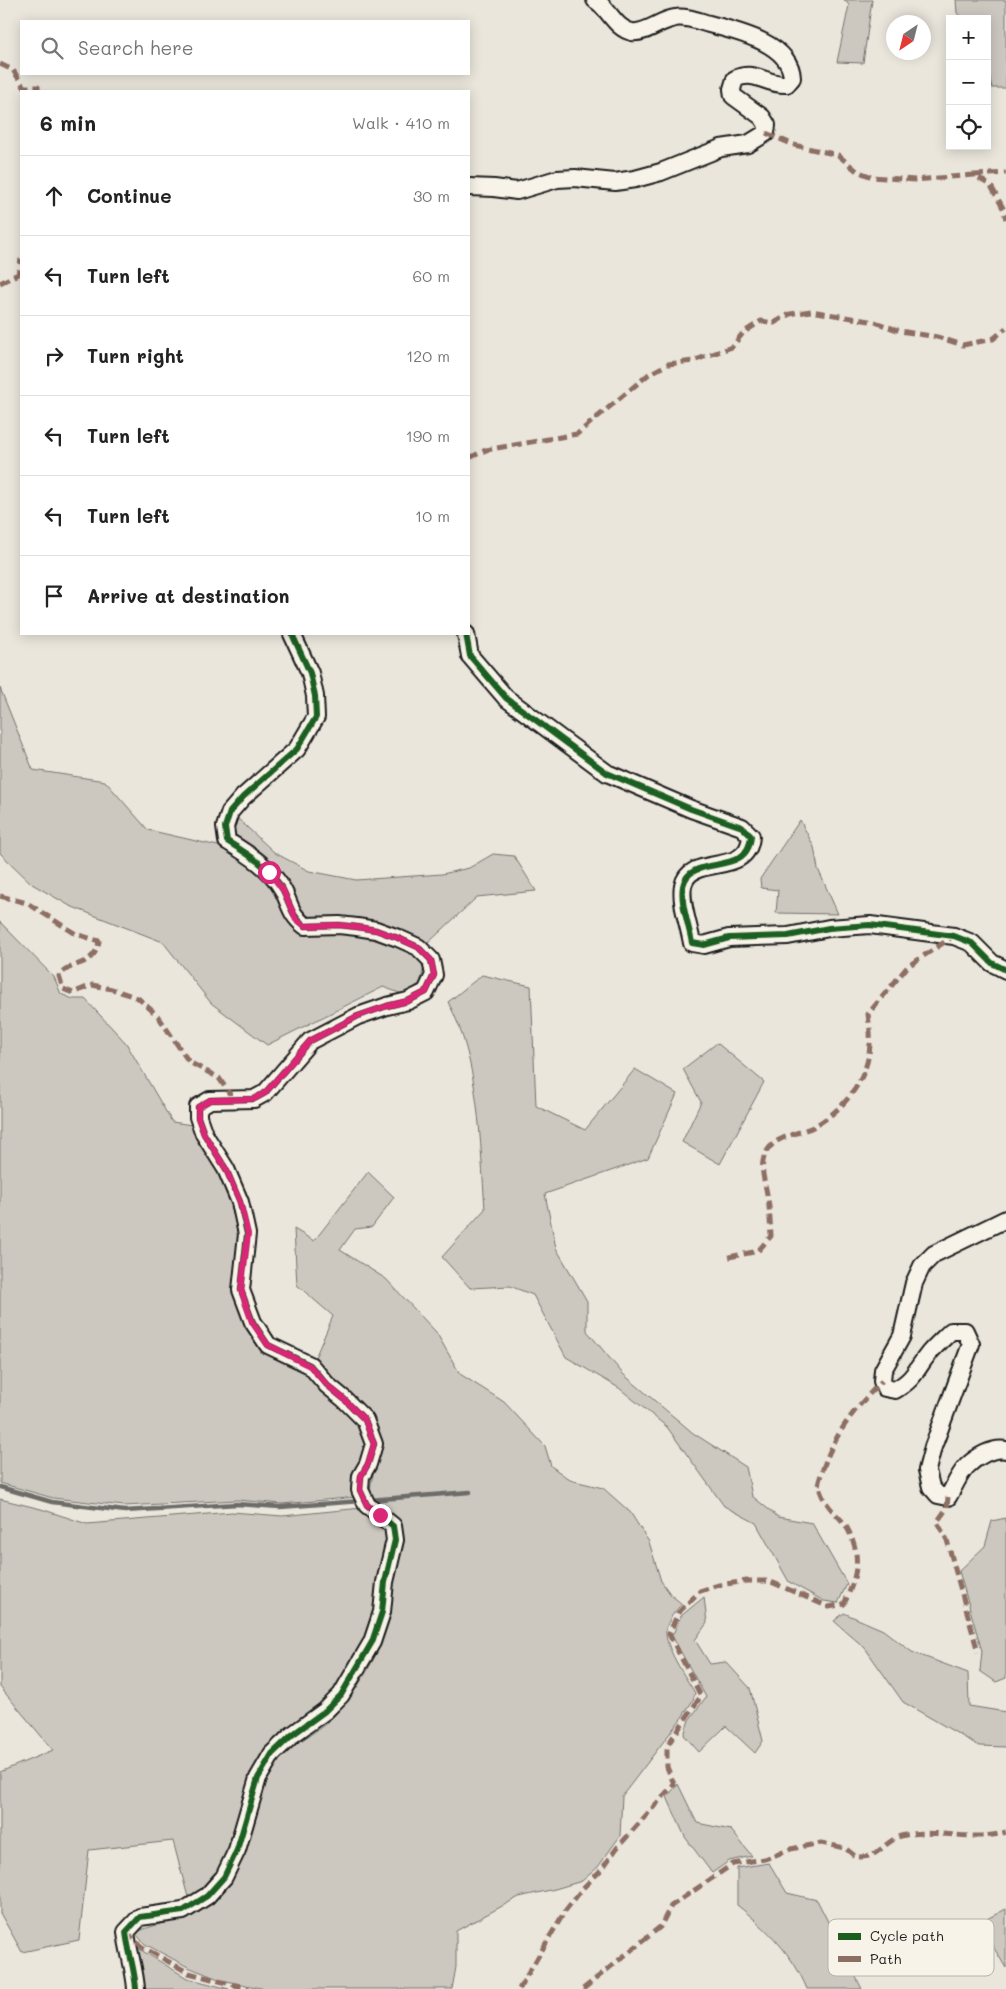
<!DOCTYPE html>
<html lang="en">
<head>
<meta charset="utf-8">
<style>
	:root { --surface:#fff; --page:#f6f6f6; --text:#222; --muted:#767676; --line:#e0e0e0 }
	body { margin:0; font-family:Mali,sans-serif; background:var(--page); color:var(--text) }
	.controls { position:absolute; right:15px; top:15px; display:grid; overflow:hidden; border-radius:0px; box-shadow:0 2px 12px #0003 }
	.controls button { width:45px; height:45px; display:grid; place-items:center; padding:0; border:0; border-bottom:1px solid var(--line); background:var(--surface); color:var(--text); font:25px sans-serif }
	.compass { position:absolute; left:886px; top:15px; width:45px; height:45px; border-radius:50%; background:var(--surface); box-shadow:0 2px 12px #0003; rotate:215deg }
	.stop { position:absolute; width:15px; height:15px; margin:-11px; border:4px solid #db2777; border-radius:50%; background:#fff }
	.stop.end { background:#db2777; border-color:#fff; box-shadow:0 1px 5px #0008 }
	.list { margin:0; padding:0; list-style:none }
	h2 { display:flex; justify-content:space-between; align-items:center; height:65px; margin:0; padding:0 20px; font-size:21px }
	h2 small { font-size:16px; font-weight:400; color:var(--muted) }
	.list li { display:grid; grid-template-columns:32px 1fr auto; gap:15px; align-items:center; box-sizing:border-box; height:80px; padding:0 20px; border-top:1px solid var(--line) }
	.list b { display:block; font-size:19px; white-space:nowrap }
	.list em { font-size:16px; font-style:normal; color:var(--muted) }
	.icon { flex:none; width:28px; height:28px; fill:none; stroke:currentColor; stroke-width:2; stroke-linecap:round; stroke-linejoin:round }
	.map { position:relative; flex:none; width:1006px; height:1989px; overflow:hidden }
	.search { position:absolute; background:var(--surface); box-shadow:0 2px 12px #0003; left:20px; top:20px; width:450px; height:55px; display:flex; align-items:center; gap:12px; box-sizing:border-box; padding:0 18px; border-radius:0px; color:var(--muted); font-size:19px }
	.panel { position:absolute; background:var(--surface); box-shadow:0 2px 12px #0003; left:20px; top:90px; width:450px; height:545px; border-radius:0px }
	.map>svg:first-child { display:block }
</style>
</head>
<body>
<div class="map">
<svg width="1006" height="1989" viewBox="0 0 1006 1989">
	<rect width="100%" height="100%" fill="#eae6dc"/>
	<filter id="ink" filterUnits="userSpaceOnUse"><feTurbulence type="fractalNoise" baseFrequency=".02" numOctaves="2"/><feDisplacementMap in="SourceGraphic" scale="10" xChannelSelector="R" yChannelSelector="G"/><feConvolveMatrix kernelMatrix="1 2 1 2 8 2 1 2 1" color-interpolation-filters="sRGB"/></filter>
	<g filter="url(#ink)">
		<path fill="#ccc8c0" stroke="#74726e" d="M844,0H872L863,63L837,62L849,5Z
			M956,0H1006V88H992L987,62V19H963L957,13Z
			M0,688L33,770L105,781L148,830L218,846L240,858L255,869L271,887L282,902L286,916L345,931L382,938L417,955L424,967L420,983L405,995L383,987L267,1045L211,1003L163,942L70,906L32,884L0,853Z
			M236,817L275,853L309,871L356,880L442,874L469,868L493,854L514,856L536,891L477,897L426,945L305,919L232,837Z
			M800,820L814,847L818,869L838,914L776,913L778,890L761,888L760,879Z
			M0,922L54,977L61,994L73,999H85L126,1043L172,1122L192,1125L221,1175L237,1208L251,1327L307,1370L362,1424L368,1443L357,1497L282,1504L237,1500L124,1506L53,1498L0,1483Z
			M482,975L531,986L536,1106L585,1130L635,1069L677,1094L648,1158L545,1194L556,1248L587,1301V1331L623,1374L693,1433L746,1467L752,1496L778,1517L812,1523L847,1584L838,1603L824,1601L789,1582L756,1523L724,1506L667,1427L619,1388L566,1357L533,1295L510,1286L470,1288L442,1257L485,1209C480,1143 480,1061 448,1002Z
			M717,1043L764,1082L720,1164L682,1142L701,1102L683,1069Z
			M368,1172L394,1197L372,1227L355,1229L340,1250L386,1279L436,1332L460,1374L504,1402L545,1446L551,1466L570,1480L603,1488L630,1512L649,1542L661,1581L671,1595L682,1604C675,1611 668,1619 666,1630C664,1646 686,1678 695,1693L693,1700L683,1716L622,1796L620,1836L598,1867L582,1881L555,1889L519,1897L456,1931V1967L452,1989H266L221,1980L188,1967L145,1944L135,1933C159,1921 182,1923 205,1908C252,1877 242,1809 272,1767C287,1744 315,1736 333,1717C357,1693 387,1643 391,1608C392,1600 390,1590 392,1582C397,1563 406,1547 401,1527C398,1511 375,1510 371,1495C368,1479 379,1465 380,1451C384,1421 362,1411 344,1393C333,1383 324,1371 314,1360L333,1316L297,1285L294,1229L314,1241Z
			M0,1499L41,1509L87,1524L232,1512L282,1516L362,1508L387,1528L390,1540L368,1640L334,1694L290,1732L218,1877L189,1901L173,1841L89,1850L79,1940L22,1952L0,1913V1772L53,1750L0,1687Z
			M1006,1518V1678L996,1682L980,1671L982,1651L959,1571L985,1546L992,1521Z
			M704,1597L707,1623L695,1640L710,1664L726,1662L750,1688L763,1741L755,1753L726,1726L699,1752L684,1735L689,1720L706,1697L672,1636L681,1616Z
			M844,1613L883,1630L912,1652L968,1673L969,1706L1006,1712V1747L979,1746L903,1702L865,1648L834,1621Z
			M678,1784L697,1823L731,1830L752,1856L729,1861L712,1873L685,1837L667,1797Z
			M769,1863L787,1893L817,1900L862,1989H807C793,1954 766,1928 737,1905V1868Z
			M1006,1909V1968L979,1923Z
			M131,1944L187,1978L229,1989H142Z"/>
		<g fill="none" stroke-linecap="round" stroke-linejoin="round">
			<path stroke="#6d6c68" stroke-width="4.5" d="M0,1487L52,1502L125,1511L237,1504L280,1507L361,1501
				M369,1500L470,1492"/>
			<g stroke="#1c1c1c" stroke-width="20">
				<path id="minor" d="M469,187L494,188L517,191L557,179L575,178L615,182L635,179L661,172L721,148L748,144L766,133L767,125L762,117L733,96L732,89L735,79C756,69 767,86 787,84L792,78C791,43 736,31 709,24C698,21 686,16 675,18C660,20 646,34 632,32C615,29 608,7 595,0
					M466,634L470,656L506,698L607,773L691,809L742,827L751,836C748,879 690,852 683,886C680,903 689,925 692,943L704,945L729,938L788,936L829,928L870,925L954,936L972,943L992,963L1006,970
					M1006,1219L934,1254L922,1266L914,1283L902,1336L883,1370L882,1381L885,1388L895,1390C916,1378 915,1370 929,1353C936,1345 944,1338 951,1331H965L971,1344L933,1447L927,1470L931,1487L938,1495L948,1497C954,1487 959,1474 967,1466C976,1457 993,1447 1006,1450
					M136,1989C135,1970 128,1951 126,1932L140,1917L183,1911L207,1896L224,1877L237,1850L258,1778L272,1754L292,1735L325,1711L341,1695L372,1642L382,1612L385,1582L395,1540L393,1526L367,1505L360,1490L361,1476L368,1464L374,1444L365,1420L344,1399L327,1385L310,1365L268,1345L253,1322L241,1290L247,1234L240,1202L226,1169L204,1134L198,1117V1107L210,1100L254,1099L265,1093L310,1041L358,1016L387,1006L408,1001L426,992L434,975L431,960L418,947L398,938L376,930L357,927L339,925L305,926C290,914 291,906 283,890C271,868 248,854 227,841L225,827L230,812L243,797L297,749L316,717L315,696L310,673L292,634"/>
			</g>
			<use href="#minor" stroke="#f7f3e8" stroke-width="16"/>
			<path stroke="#8d6e63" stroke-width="5" stroke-dasharray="10 5" stroke-linecap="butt" d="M0,64L13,70L24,87H38V91
				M766,133L794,145L838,155L857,171L872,177L915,180L974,175L991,186L1003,208L1006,219
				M974,175L1006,173
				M0,283L18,274L21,259
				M469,458L486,450L577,434L649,374L668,364L693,361L732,347L743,333L761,321L774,323L790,314L811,311L875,322L900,331L937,337L963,345L993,339L1006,328
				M0,896L27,903L76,934L99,941C95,968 71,960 59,976L63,989L73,993L92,985L112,989L138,998L158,1016L189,1062L219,1078L233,1099
				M729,1257L758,1251L771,1236C770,1222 770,1208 767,1194C765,1182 760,1170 764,1157C772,1135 798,1135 815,1126C845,1108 868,1080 870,1044C871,1034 869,1023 868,1014L908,966L954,936
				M948,1497L947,1508L937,1522L947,1540L978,1652
				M126,1932L142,1947L189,1973L249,1989
				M519,1989L565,1911L583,1888L602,1869L617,1848L674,1784L667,1767V1746L701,1696L669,1634L678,1613L700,1591L719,1585L747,1581H769L829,1607L844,1604C857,1576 863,1555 846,1526C840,1517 831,1511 826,1502C822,1497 820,1490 818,1485C830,1440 850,1413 882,1381
				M583,1989L660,1927L671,1906L733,1864L765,1859L791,1849L821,1843L845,1848L856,1857C861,1857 867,1857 872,1855C882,1850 890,1839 901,1836C934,1827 972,1843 1006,1832"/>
			<g stroke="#f7f3e8" stroke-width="9">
				<path id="cycleway" d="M466,634L470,656L506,698L607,773L691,809L742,827L751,836C748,879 690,852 683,886C680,903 689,925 692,943L704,945L729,938L788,936L829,928L870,925L954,936L972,943L992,963L1006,970
					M136,1989C135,1970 128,1951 126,1932L140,1917L183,1911L207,1896L224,1877L237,1850L258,1778L272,1754L292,1735L325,1711L341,1695L372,1642L382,1612L385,1582L395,1540L393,1526L367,1505L360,1490L361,1476L368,1464L374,1444L365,1420L344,1399L327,1385L310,1365L268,1345L253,1322L241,1290L247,1234L240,1202L226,1169L204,1134L198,1117V1107L210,1100L254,1099L265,1093L310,1041L358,1016L387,1006L408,1001L426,992L434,975L431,960L418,947L398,938L376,930L357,927L339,925L305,926C290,914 291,906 283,890C271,868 248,854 227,841L225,827L230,812L243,797L297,749L316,717L315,696L310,673L292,634"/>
			</g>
			<use href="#cycleway" stroke="#1b5e20" stroke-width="6"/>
		</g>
	</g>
	<g fill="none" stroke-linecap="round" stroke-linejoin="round" filter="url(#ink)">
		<path stroke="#db2777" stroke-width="6" d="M269,872L283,890L296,919L305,926L339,925L357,927L376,930L398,938L418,947L431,960L434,975L426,992L408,1001L387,1006L358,1016L310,1041L265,1093L254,1099L210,1100L198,1107V1118L204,1134L226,1169L240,1202L248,1234L241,1290L252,1322L268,1345L310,1366L327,1385L344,1399L365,1420L374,1444L368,1464L361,1476L360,1490L367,1505L380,1515"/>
	</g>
	<rect x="828" y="1919" width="166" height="57" rx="8" fill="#f7f3e8" stroke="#b5b2ab" stroke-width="1"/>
	<rect x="838" y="1933" width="23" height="7" fill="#1b5e20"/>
	<rect x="838" y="1956" width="23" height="6" fill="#8d6e63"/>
	<g font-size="14" fill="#1c1c1c">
		<text x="870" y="1941">Cycle path</text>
		<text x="870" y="1964">Path</text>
	</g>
</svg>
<div class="controls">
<button>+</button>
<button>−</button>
<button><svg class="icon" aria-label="locate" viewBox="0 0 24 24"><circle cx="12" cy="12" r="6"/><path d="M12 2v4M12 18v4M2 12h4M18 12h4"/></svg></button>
</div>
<svg class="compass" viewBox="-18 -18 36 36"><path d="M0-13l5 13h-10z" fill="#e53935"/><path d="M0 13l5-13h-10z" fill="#767676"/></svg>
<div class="stop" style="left:269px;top:872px"></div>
<div class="stop end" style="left:380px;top:1515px"></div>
<div class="search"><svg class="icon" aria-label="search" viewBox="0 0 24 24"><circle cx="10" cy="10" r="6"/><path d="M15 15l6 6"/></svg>Search here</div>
<section class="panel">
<h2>6 min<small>Walk · 410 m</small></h2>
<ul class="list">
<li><svg class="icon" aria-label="ahead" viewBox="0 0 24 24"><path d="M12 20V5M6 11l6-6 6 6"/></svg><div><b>Continue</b></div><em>30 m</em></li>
<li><svg class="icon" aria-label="left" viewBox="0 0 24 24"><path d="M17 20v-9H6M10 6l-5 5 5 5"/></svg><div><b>Turn left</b></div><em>60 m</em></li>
<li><svg class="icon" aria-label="right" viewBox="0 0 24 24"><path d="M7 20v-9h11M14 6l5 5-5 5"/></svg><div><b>Turn right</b></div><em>120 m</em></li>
<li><svg class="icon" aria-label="left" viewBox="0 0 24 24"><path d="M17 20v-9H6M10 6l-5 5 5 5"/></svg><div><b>Turn left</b></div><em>190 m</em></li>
<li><svg class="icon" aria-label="left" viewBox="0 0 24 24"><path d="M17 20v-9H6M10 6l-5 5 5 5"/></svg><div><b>Turn left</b></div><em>10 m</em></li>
<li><svg class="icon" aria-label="arrive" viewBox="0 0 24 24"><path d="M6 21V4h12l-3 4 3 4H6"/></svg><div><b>Arrive at destination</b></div></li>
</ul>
</section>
</div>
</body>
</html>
